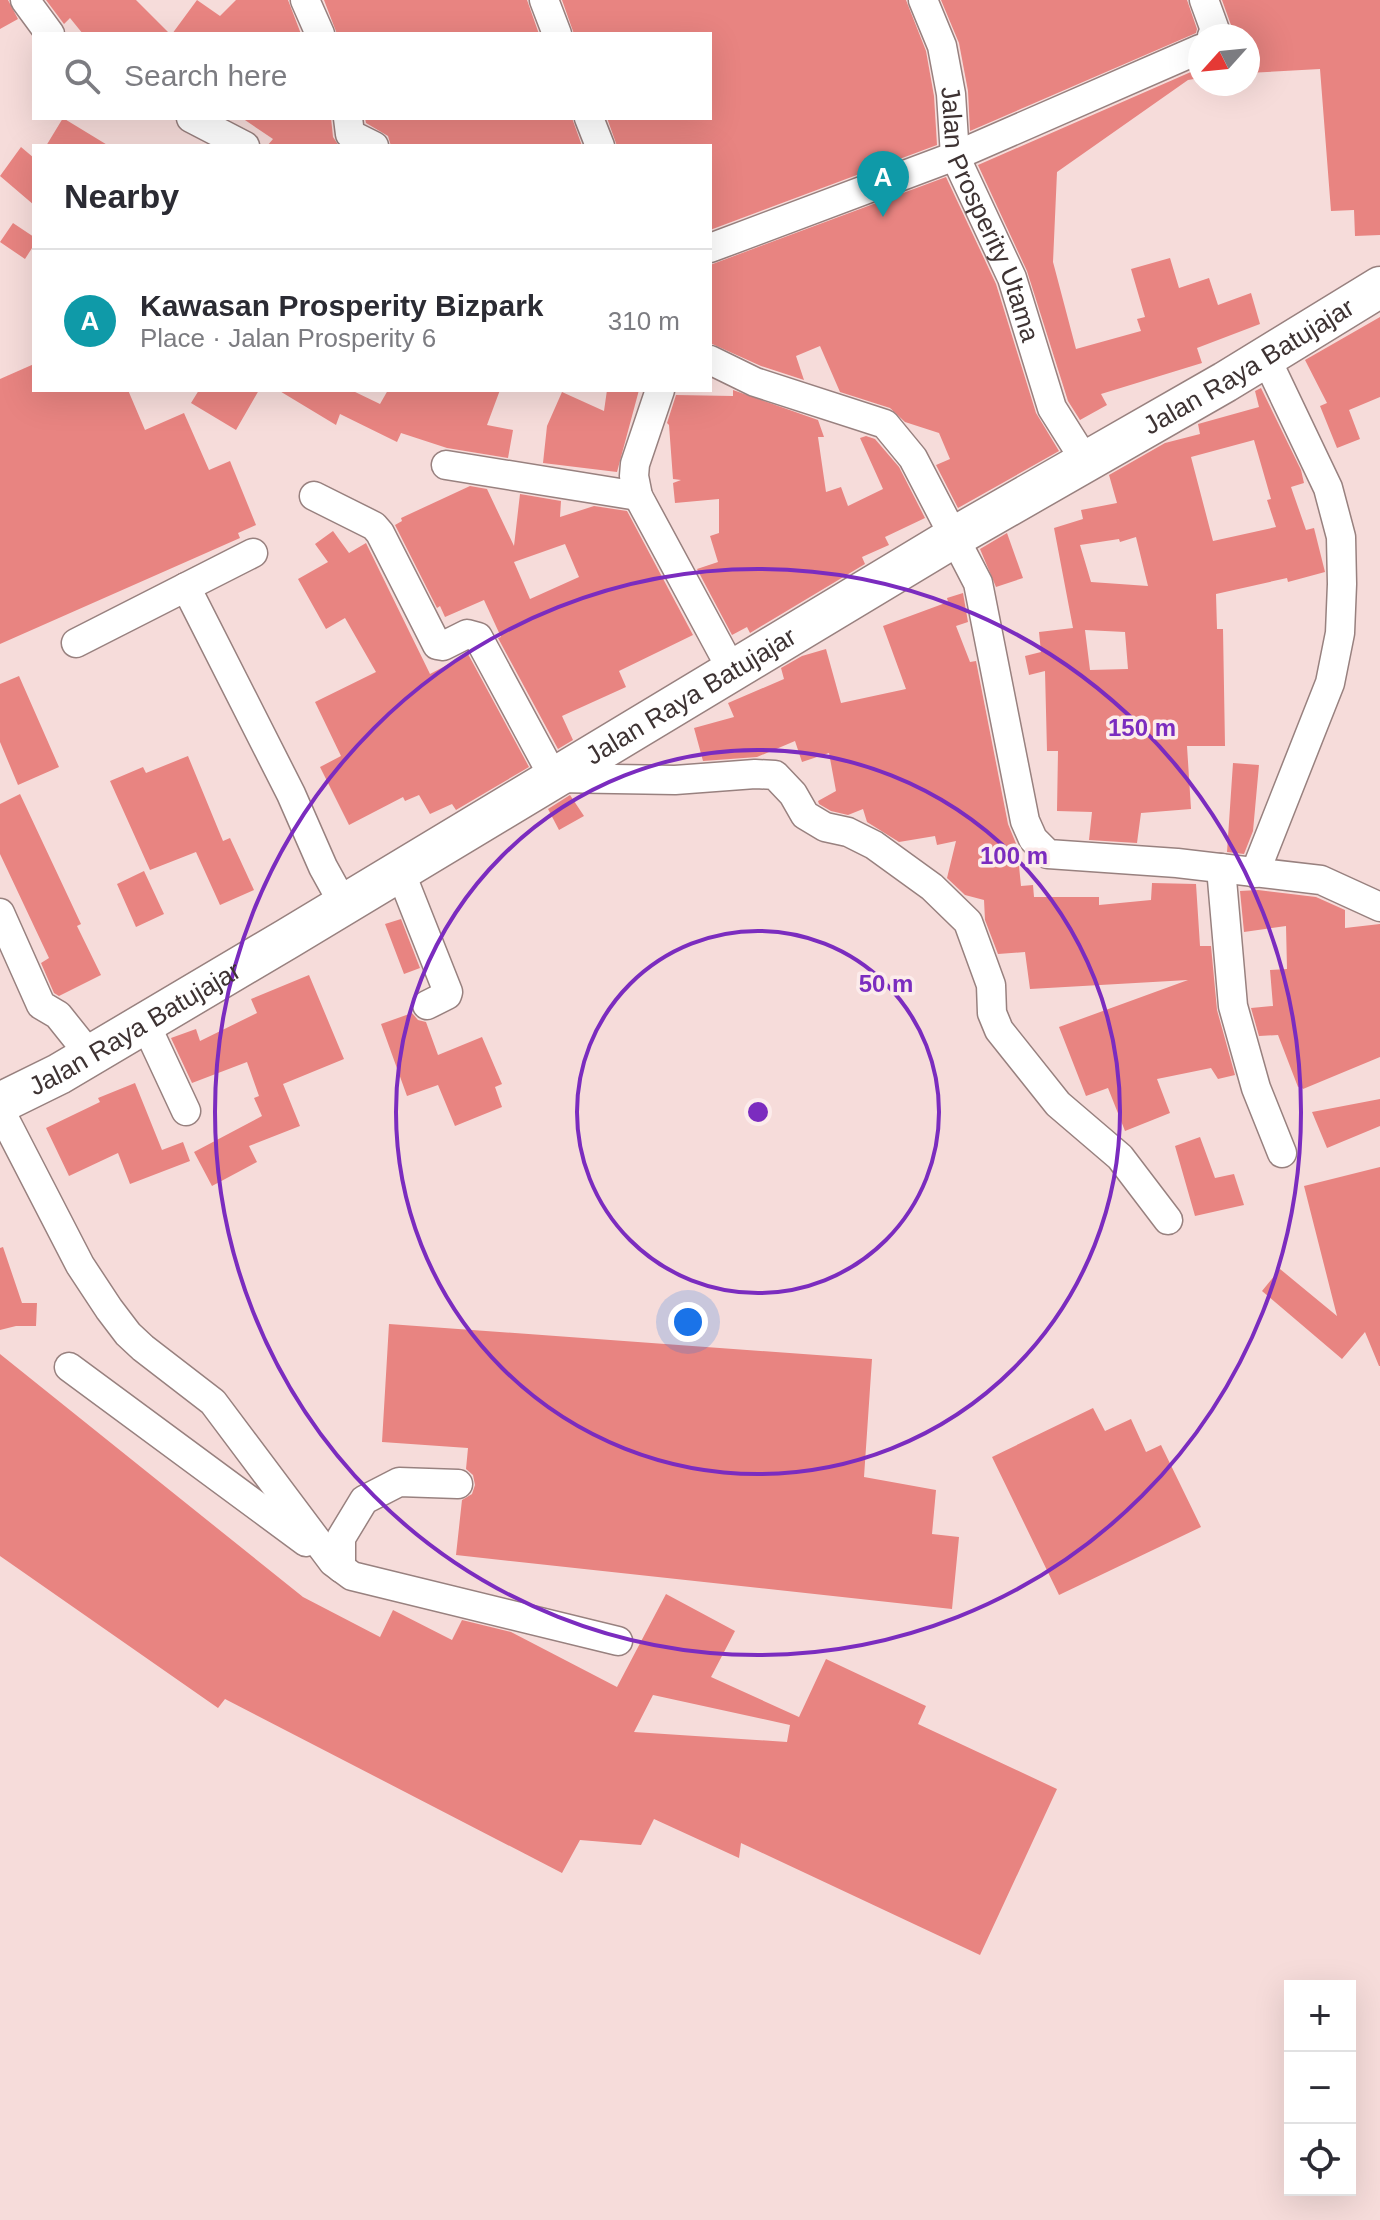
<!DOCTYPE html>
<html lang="en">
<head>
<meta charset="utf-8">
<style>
	:root { --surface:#fff; --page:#f7f7f7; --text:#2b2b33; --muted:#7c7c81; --line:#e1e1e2; --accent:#137da7 }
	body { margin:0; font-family:Helvetica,sans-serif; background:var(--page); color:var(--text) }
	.controls { position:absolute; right:24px; bottom:24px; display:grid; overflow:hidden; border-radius:0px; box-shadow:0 8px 32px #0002 }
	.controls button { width:72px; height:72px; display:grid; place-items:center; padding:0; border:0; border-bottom:2px solid var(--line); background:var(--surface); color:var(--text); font:40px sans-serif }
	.compass { position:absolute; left:1188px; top:24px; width:72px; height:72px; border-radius:50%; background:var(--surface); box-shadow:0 8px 32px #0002; rotate:243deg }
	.you { position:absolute; left:688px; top:1322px; width:28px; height:28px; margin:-20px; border:6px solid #fff; border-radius:50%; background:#1a73e8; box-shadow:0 0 0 12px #1a73e833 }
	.badge { display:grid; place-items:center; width:52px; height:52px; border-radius:50%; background:var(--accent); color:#fff; font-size:26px; font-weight:700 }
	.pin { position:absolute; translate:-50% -66px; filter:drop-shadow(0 2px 4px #0008) }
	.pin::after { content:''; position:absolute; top:42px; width:28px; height:24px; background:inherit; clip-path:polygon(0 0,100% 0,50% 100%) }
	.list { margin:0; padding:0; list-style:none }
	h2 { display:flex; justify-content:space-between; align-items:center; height:104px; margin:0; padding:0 32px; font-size:34px }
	h2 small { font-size:26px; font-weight:400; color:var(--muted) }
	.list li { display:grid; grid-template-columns:52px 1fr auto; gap:24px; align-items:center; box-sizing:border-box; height:144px; padding:0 32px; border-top:2px solid var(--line) }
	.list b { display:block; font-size:30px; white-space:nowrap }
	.list p { margin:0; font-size:26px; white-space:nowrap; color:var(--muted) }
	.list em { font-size:26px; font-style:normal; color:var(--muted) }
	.icon { flex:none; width:44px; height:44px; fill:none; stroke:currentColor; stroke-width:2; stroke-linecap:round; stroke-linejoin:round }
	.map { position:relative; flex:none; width:1380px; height:2220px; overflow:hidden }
	.search { position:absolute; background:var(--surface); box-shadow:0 8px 32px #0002; left:32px; top:32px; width:680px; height:88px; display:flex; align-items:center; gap:20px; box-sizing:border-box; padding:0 28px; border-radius:0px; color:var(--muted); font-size:30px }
	.panel { position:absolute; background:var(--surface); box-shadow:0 8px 32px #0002; left:32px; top:144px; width:680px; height:248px; border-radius:0px }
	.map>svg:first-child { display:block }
</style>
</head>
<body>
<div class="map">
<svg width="1380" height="2220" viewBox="0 0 1380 2220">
	<rect width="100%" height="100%" fill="#f6dcda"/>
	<path fill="#e88481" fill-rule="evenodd" d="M0,0H8L18,19L0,29Z
		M46,0H136L170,34H83L70,18L64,24Z
		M197,0L220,16L236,0H288L301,34H172Z
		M324,0H527L539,34H337Z
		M562,0H906L926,51L934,96L937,145L710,230V146H617L607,118H710V34H574Z
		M941,0H1187L1197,29L1196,33L970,131L968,91L959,43Z
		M1222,0H1380V235L1355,236L1354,210L1331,211L1320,69L1248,73V36H1231V25Z
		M1200,68V78L1188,80L1057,172L1053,262L1076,349L1141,331L1137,319L1145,317L1131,269L1170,258L1179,288L1209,278L1218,305L1251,293L1260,324L1197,348L1202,363L1101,394L1107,405L1080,420L1068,401L1027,271L978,165Z
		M63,118L109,146H46Z
		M242,118H331L333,137L339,146H267L273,139Z
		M365,118H572L582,146H391L388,136L366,123Z
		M21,147L34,158V205L0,176Z
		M946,177L996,284L1036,413L1059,451L958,508L936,465L950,459L939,433L905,422L890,408L840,392L820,346L796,356L804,380L761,366L710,343V265Z
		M13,223L34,237V245L25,259L0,242Z
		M1380,317V397L1349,410L1360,439L1337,448L1320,406L1327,403L1305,360Z
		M34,364V390H128L145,430L184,413L209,470L230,461L256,525L238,533L240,538L0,644V379Z
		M1261,388L1301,470L1304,483L1291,487L1306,530L1314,528L1325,572L1288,582L1287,578L1216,594L1217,629H1223L1225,746H1187L1191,809L1141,813L1137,843L1089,840L1092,812L1057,811L1058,751H1047L1045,671L1029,675L1025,656L1041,652L1039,632L1073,628L1054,528L1083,519L1081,510L1117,503L1109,475L1165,443L1200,434L1198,424L1259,407L1255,391ZM1254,440L1271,499L1267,500L1276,527L1213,541L1191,457ZM1136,537L1148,586L1091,582L1080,545L1119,539L1120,542ZM1085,630L1125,632L1128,669L1090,670Z
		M199,390H259L236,430L191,403Z
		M278,390H351L380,404L388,390H500L487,425L513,430L508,458L447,448L401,433L397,442L340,414L336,425Z
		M607,390H639L617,472L543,463L547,426L562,392L604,411Z
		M733,390L818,420L824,437H818L826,492L841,487L848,506L883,489L860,438L866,436L875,439L899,467L925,518L885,537L889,545L862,557L865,564L750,633L747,627L732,635L697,569L718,562L710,536L719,533V499L675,503L673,483L681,480L673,479L669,425L667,423L676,395L733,396Z
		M470,486L487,489L514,546L520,494L561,501L560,517L594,506L627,511L693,635L619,671L626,687L562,716L573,740L558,749L498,638L501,637L484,600L445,617L440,606L437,608L395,525L402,521L401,518ZM565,544L579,577L530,599L514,562Z
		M333,531L349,553L366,543L430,674L468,654L529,767L456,810L452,804L430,814L419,795L405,801L403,797L349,825L320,767L341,756L315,702L376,672L345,618L326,629L298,579L328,562L315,544Z
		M1007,533L1023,578L996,587L980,549Z
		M963,593L968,622L956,626L970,662L976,661L1008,824L1017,846L1021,886L1033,885L1034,897H1099V905L1151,900L1152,883L1196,884L1200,946H1211L1217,1010L1235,1075L1218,1079L1211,1068L1157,1079L1170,1113L1125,1131L1108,1088L1086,1096L1059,1027L1188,980L1030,989L1025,952L998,954L985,920L984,900L965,895L947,878L956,841L937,845L935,836L899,842L867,822L863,809L848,815L831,811L819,804L818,801L836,791L829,753L802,762L795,741L757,757L703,761L694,728L734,717L728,703L784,679L781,668L802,656L826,649L841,703L906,689L883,626L948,602L947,598Z
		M19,676L59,767L18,785L0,742V684Z
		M188,756L223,841L230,838L254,890L220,905L196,852L150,870L110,781L143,767L146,773Z
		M1233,763L1259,765L1253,831L1244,854L1227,852Z
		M20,794L81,924L77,926L101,975L59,996L54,993L41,963L49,958L0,854V804Z
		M570,795L584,816L559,830L548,809Z
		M144,871L164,914L136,927L117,884Z
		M1258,890L1316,897L1345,910V928L1380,924V1057L1303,1089L1301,1086L1298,1087L1278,1035L1259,1036L1251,1008L1273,1006L1270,970L1287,969L1286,926L1244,932L1240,891Z
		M401,919L420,968L404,974L385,924Z
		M309,975L344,1059L283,1084L300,1126L249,1146L257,1162L212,1186L194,1152L262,1116L254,1098L259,1096L247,1062L192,1083L171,1038L196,1029L200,1041L257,1013L251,999Z
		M412,1013L418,1020L426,1022L438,1055L482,1037L502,1084L495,1087L502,1107L455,1126L438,1085L407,1096L381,1024Z
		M135,1083L162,1150L183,1142L190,1161L130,1184L118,1153L69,1176L46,1128L100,1102L98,1098Z
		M1380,1099V1126L1327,1148L1312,1112Z
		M1200,1137L1215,1178L1234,1174L1244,1205L1195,1216L1175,1146Z
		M1380,1167V1366H1379L1365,1332L1342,1359L1262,1291L1280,1269L1337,1316L1304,1186Z
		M3,1247L22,1303H37L36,1326H16L0,1330V1248Z
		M389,1324L872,1359L864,1477L936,1490L932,1534L959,1537L952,1609L456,1555L462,1500L472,1494L475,1485L473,1475L466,1469L468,1448L382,1442Z
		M0,1354L303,1597L380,1637L393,1610L452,1640L462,1620L511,1632L617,1687L666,1594L735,1631L711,1677L799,1717L826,1659L926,1706L918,1724L1057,1789L980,1955L741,1843L739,1858L654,1819L641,1845L580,1840L562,1873L225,1699L218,1708L0,1556ZM653,1695L790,1725L787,1742L634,1732Z
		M1093,1408L1105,1431L1131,1419L1146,1452L1161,1445L1201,1527L1059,1595L992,1457Z"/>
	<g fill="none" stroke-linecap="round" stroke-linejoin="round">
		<g stroke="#98817f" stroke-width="31">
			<g id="minor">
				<path d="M25,0L50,34"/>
				<path d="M305,0L320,34"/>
				<path d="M544,0L557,34"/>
				<path id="s1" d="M923,0L942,46L951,94L955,156L1012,278L1052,408L1086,462"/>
				<path d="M1204,0L1215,30L1212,36"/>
				<path d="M191,118L245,146"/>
				<path d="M348,118L350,134L374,146"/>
				<path d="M589,118L600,146"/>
				<path d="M710,248L955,156L1200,49"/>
				<path d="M710,360L755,382L885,424L913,458L978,583L1025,821L1033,839L1048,854L1177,863L1321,880L1380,907"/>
				<path d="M660,390L635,464L634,476L638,496L733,672"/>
				<path d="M446,465L638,496"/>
				<path d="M314,496L374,526L380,533L437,645L443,646L467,634L478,637L554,778L675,780L755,774L775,775L793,794L805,815L825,827L848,832L874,845L932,887L968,922L991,985L992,1013L999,1030L1058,1104L1120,1157L1168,1220"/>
				<path d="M186,587L291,794L323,867L344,905"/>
				<path d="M76,643L253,553"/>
				<path d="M1221,868L1233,1006L1256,1088L1282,1153"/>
				<path d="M400,871L448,992L447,995L427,1005"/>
				<path d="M1255,873L1330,683L1340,633L1342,584L1341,537L1328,488L1266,358"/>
				<path d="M0,913L41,1005L58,1015L90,1055"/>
				<path d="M145,1023L186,1111"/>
				<path d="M0,1110L80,1265L109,1309L128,1334L143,1348L213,1402L333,1562L352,1576L618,1641"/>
				<path d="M69,1367L306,1542"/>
				<path d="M341,1568V1538L364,1500L399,1482L458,1484"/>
			</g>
		</g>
		<g stroke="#98817f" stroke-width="43">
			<g id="highway">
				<path id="s2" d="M0,1103L59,1074L287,939L956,536L1225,382L1380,287"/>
			</g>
		</g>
		<use href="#minor" stroke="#fff" stroke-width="28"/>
		<use href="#highway" stroke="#fff" stroke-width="40"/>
	</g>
	<g fill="none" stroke="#7b2cbf" stroke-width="4">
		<circle cx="758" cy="1112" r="181"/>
		<circle cx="758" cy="1112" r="362"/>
		<circle cx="758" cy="1112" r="543"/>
	</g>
	<g text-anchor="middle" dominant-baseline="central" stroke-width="7" stroke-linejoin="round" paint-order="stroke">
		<g font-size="26" fill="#3e3333" stroke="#fceceb">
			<text stroke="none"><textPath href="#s1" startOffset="226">Jalan Prosperity Utama</textPath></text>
			<text stroke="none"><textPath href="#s2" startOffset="1450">Jalan Raya Batujajar</textPath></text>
			<text stroke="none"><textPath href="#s2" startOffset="802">Jalan Raya Batujajar</textPath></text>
			<text stroke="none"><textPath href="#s2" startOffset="154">Jalan Raya Batujajar</textPath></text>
		</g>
	</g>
	<circle cx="758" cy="1112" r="12" fill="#7b2cbf" stroke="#fceceb" stroke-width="4"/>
	<g font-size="24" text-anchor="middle" font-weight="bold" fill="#7b2cbf" stroke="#fceceb" stroke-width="7" stroke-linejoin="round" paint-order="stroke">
		<text x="1142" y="736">150 m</text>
		<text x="1014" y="864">100 m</text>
		<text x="886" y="992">50 m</text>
	</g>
</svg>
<div class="controls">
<button>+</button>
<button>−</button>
<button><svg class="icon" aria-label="locate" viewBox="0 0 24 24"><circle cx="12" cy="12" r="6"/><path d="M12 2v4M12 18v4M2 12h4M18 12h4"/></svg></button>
</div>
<svg class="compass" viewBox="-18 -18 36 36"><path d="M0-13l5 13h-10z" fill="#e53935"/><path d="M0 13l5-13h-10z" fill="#7c7c81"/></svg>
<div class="you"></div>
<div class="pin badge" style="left:883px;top:217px;background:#0f9aa8">A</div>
<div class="search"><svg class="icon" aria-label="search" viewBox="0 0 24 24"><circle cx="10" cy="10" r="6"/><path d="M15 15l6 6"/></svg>Search here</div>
<section class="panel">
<h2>Nearby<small></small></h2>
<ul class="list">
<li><span class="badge" style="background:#0f9aa8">A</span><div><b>Kawasan Prosperity Bizpark</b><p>Place · Jalan Prosperity 6</p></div><em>310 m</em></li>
</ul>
</section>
</div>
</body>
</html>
